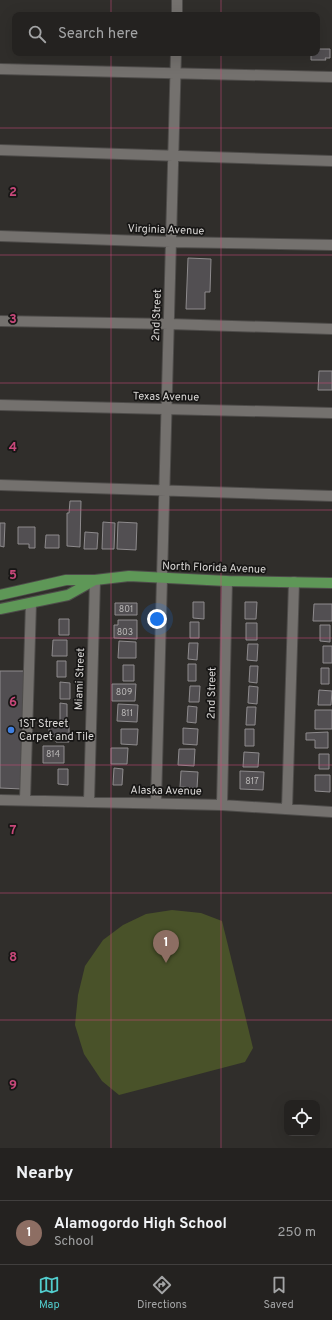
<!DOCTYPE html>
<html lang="en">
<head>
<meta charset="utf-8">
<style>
	:root { --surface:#242220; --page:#302f2d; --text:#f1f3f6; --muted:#a3a4a5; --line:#413f3e; --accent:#52cdcd }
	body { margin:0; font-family:Overpass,sans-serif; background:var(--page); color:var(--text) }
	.controls { position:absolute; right:12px; bottom:12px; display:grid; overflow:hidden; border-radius:8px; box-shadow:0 4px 16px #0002 }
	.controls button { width:36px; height:36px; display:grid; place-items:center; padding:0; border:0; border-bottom:1px solid var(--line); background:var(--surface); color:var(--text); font:20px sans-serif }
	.you { position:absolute; left:157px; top:619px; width:14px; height:14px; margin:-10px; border:3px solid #fff; border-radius:50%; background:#1a73e8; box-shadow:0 0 0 6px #1a73e833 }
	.badge { display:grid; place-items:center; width:26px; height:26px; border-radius:50%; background:var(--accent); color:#fff; font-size:13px; font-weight:700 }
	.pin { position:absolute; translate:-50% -33px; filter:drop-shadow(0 1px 2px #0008) }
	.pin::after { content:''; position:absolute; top:21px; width:14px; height:12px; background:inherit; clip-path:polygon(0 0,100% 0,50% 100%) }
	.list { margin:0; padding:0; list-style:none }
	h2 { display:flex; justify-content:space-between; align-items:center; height:52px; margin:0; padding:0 16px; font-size:17px }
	h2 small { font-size:13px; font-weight:400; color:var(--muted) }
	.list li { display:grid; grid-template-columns:26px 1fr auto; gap:12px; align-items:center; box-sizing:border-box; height:64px; padding:0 16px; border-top:1px solid var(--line) }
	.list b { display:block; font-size:15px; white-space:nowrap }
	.list p { margin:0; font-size:13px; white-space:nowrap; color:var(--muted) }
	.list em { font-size:13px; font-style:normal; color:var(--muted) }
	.icon { flex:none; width:22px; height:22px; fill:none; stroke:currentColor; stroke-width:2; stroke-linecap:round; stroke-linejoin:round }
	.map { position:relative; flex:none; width:332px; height:1148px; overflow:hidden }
	.search { position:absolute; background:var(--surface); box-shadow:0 4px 16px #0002; left:12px; right:12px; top:12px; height:44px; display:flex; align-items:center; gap:10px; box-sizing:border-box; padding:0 14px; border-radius:8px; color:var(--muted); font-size:15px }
	.sheet { height:116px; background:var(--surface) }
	nav { display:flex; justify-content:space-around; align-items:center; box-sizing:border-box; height:56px; border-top:1px solid var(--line); background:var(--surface); font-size:11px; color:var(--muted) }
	nav a { display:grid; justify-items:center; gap:2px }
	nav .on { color:var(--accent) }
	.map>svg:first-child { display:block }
</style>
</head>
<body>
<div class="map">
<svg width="332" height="1148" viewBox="0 0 332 1148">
	<rect width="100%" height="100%" fill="#302e2b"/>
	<path fill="#495229" d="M172,910L201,913L222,921L253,1048L245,1062L119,1095L102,1081L84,1054L75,1025L78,995L85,966L103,940L123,925L146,914Z"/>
	<path fill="#524f52" stroke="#8e8b8d" d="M317,49H330V58H325L326,60H311V53H317Z
		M188,258L211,259L210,292H205V309H186Z
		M319,371H332V390H318Z
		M70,501H81L80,547L67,546V513H69Z
		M103,522L115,523L114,549H102Z
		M118,522L137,523L136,550L117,549Z
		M0,523H5L4,547L0,546Z
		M18,527H35V548H29V544H18Z
		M85,532L98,533L97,549H84Z
		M46,535H59V548H45Z
		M193,602H204V619L193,618Z
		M245,602H257L256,619H245Z
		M115,603H137V615H115Z
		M314,604H332V621H313Z
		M59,619H69V635H59Z
		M118,620H137V639L114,638V625H118Z
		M190,622H199V638H190Z
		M246,623H257V640H246Z
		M320,625H330V642L320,641Z
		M53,640H67V656H52Z
		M119,641L136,642V658H118Z
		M189,643H198L197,660L188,659Z
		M248,644H258L257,661L247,660Z
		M323,646H332V663H323Z
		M57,661H66V677H57Z
		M188,664H196V681H188Z
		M123,665H134V681H123Z
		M250,666H258L257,683L249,682Z
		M321,668H329V684H321Z
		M0,671H24L22,789L0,788Z
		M60,682L70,683V699H60Z
		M112,684H136L135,701H112Z
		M190,686H200L199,702H189Z
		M249,686L258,687L257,704L248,703Z
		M319,690L332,691L331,705H318Z
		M60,703L67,704V720H60Z
		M118,704L138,705L137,722L117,721Z
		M188,706L197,707L196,723L187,722Z
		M247,707H256L255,725H246Z
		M315,710H332V729H315Z
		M49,724L69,725V742H56V736H49Z
		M183,728L198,729L197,745L183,744Z
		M121,729H138L137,745L121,744Z
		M245,729H254V746H245Z
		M328,732V748H315V740H306V733Z
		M43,746H64V763H43Z
		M111,748H128L127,764H111Z
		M179,749H195L194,766L178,765Z
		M244,752L259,753L258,767H243Z
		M319,754H329V769H319Z
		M114,768L123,769L122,785H113Z
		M58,769H68V785L58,784Z
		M181,771L198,772L197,788L180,787Z
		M240,771L264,772L263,790L240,789Z
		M315,775H330V792L315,791Z"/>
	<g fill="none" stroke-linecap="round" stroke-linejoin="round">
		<g stroke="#4e4c4a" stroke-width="12">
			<path id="minor" d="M177,15V0
				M0,69L332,77
				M0,150L332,161
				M0,236L171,242L332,245
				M0,321L169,324L332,329
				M0,405L332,413
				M0,485L332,496
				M0,800L222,805L332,812
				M25,800L31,603
				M89,802L95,580
				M156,803L176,53
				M222,805L227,581
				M287,809L294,582"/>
		</g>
		<g stroke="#4e4c4a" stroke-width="12">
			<path id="major" d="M0,595L66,580H95L129,576L227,581L332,583
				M0,609L68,595L93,581"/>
		</g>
		<use href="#minor" stroke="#74716e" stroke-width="10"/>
		<use href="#major" stroke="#5e9757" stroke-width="10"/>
	</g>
	<path fill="none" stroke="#c8487a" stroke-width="1" stroke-opacity="0.55" d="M111,0V15M221,0V15M111,53V1148M221,53V1148M0,128H332M0,255H332M0,383H332M0,510H332M0,638H332M0,765H332M0,893H332M0,1020H332"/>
	<circle fill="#3f7fe0" stroke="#171615" stroke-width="1.5" cx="11" cy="730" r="4"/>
	<g text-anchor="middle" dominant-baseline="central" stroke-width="3.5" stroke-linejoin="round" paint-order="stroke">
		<g font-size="9" fill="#b8b6b5">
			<text x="126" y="609">801</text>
			<text x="125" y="632">803</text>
			<text x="124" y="692">809</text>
			<text x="127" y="713">811</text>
			<text x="53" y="754">814</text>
			<text x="252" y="781">817</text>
		</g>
		<g font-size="11" fill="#dad8d6" stroke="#171615">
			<text transform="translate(166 230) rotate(2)">Virginia Avenue</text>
			<text transform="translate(157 315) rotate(-88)">2nd Street</text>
			<text transform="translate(166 397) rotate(1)">Texas Avenue</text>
			<text transform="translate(214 568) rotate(2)">North Florida Avenue</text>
			<text transform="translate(80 679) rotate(-88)">Miami Street</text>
			<text transform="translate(212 693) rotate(-89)">2nd Street</text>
			<text transform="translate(166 791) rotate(1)">Alaska Avenue</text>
		</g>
		<g font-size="11" fill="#dad8d6" stroke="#171615" text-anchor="start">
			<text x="19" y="724">1ST Street<tspan x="19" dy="13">Carpet and Tile</tspan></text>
		</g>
	</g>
	<g font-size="13" text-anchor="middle" font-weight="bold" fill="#c8487a" stroke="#171615" stroke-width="3.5" stroke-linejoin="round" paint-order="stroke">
		<text x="13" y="196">2</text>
		<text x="13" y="323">3</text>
		<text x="13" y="451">4</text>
		<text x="13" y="579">5</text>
		<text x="13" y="706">6</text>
		<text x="13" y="834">7</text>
		<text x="13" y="961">8</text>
		<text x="13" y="1089">9</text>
	</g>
</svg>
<div class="controls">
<button><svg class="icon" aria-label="locate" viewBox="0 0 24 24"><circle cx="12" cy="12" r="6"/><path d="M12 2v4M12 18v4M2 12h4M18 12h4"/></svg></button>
</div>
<div class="you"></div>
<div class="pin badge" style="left:166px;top:963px;background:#8d6e63">1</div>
<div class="search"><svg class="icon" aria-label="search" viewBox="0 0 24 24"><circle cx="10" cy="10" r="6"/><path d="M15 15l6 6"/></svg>Search here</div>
</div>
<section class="sheet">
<h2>Nearby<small></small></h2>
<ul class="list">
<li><span class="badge" style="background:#8d6e63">1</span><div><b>Alamogordo High School</b><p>School</p></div><em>250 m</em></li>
</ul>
</section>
<nav>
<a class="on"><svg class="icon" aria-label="map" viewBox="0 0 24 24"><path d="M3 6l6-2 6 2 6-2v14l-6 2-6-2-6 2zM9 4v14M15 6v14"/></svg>Map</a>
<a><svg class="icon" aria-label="directions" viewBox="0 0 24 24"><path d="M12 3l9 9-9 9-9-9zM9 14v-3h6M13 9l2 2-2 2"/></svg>Directions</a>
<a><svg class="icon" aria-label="saved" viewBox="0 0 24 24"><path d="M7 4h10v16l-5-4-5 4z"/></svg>Saved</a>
</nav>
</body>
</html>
